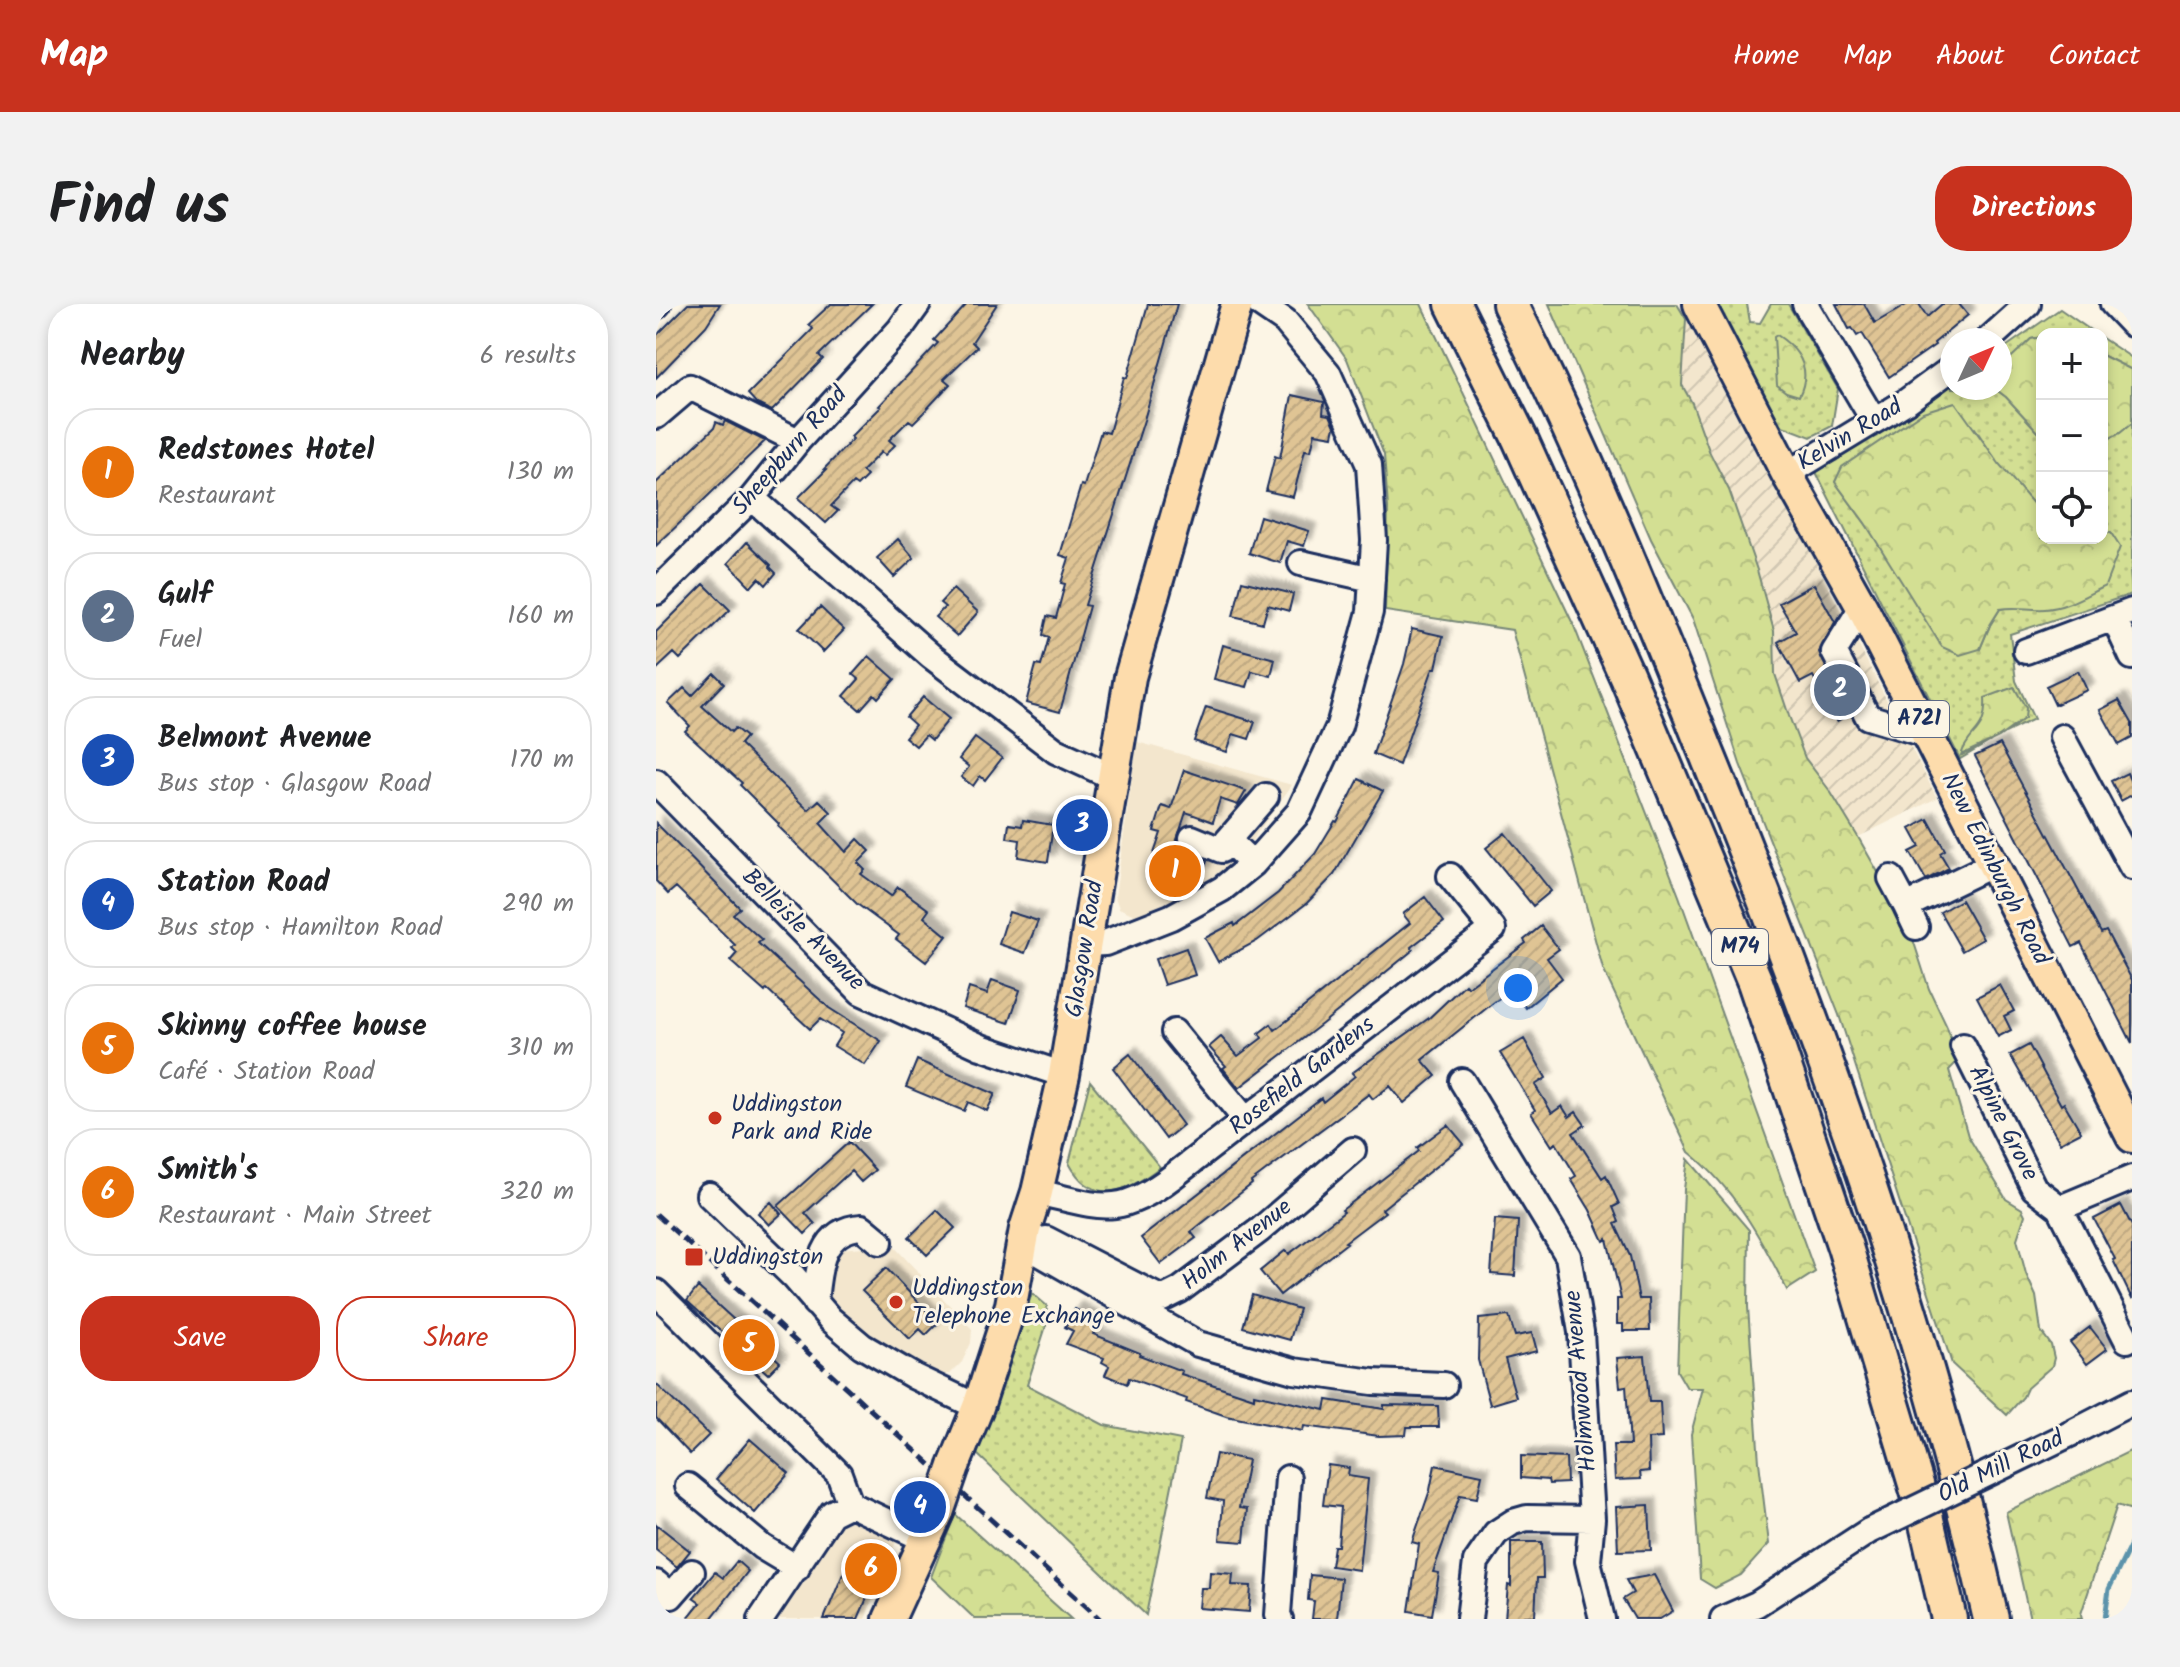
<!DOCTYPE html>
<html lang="en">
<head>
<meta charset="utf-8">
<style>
	:root { --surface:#fff; --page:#f2f2f2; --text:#202124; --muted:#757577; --line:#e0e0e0; --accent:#c8321e }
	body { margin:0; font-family:Kalam,sans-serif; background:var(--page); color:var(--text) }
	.controls { position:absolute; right:24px; top:24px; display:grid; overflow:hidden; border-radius:16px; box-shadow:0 4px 12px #0003 }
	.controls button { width:72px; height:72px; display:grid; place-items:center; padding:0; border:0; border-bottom:2px solid var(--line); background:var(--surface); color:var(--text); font:40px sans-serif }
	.compass { position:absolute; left:1284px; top:24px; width:72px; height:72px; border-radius:50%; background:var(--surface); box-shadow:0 4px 12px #0003; rotate:46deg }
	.you { position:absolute; left:862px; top:684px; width:28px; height:28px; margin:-20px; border:6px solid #fff; border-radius:50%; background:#1a73e8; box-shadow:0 0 0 12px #1a73e833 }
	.badge { display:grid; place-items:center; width:52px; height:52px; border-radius:50%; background:var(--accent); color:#fff; font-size:26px; font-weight:700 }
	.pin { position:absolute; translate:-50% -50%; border:4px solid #fff; box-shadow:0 2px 8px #0006 }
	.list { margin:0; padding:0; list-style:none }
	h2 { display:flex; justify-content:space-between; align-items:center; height:104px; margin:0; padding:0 32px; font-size:34px }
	h2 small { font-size:26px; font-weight:400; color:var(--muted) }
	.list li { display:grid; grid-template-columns:52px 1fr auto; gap:24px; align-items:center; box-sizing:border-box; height:128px; margin:0 16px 16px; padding:0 16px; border:2px solid var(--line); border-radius:32px }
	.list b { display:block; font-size:30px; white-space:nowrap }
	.list p { margin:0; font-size:26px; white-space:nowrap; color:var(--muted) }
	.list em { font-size:26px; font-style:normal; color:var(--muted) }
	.actions { display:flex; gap:16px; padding:24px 32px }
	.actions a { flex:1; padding:18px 0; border:2px solid var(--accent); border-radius:32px; text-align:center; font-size:28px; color:var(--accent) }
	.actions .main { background:var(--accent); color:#fff }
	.icon { flex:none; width:44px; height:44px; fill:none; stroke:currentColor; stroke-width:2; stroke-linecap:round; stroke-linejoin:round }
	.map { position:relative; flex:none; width:1476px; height:1315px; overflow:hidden; border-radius:32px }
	header { display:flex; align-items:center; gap:48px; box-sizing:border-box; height:112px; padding:0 40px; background:var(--accent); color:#fff }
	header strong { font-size:38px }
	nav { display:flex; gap:44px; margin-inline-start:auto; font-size:28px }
	.intro { display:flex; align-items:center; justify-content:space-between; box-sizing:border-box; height:192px; padding:0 48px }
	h1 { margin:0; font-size:56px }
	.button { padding:20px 36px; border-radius:32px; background:var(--accent); color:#fff; font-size:28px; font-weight:700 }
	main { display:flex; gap:48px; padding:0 48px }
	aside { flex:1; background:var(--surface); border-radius:32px; box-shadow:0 4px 12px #0003 }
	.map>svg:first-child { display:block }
</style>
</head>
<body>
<header>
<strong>Map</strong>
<nav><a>Home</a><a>Map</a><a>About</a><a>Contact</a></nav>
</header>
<div class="intro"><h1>Find us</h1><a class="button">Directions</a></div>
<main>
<aside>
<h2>Nearby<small>6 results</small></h2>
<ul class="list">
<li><span class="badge" style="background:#e8710a">1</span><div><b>Redstones Hotel</b><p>Restaurant</p></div><em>130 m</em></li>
<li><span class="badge" style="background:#5c6f8a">2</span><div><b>Gulf</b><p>Fuel</p></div><em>160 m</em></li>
<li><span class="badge" style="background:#1a4fb4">3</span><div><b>Belmont Avenue</b><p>Bus stop · Glasgow Road</p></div><em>170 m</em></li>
<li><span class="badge" style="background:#1a4fb4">4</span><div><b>Station Road</b><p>Bus stop · Hamilton Road</p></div><em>290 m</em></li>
<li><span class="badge" style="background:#e8710a">5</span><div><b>Skinny coffee house</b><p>Café · Station Road</p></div><em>310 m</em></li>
<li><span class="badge" style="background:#e8710a">6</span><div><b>Smith's</b><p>Restaurant · Main Street</p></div><em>320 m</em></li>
</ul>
<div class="actions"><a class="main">Save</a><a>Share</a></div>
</aside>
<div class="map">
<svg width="1476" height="1315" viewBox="0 0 1476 1315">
	<defs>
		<pattern id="industrial-furrows" width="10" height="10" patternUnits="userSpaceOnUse" patternTransform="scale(2)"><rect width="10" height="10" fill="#f3e6cd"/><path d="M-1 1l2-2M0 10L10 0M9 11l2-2" fill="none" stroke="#d0c6b2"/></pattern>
		<pattern id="grass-dots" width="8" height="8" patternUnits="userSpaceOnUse" patternTransform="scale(2)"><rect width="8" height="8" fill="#d3df93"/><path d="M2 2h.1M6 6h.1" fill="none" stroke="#b5c081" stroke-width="1.8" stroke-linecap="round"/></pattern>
		<pattern id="forest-crowns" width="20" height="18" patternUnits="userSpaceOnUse" patternTransform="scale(2)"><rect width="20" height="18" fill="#d3df93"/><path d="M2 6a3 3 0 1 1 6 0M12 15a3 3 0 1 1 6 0" fill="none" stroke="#b5c081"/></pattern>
		<pattern id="building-hatch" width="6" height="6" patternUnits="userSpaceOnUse" patternTransform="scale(2)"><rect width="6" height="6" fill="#dfc494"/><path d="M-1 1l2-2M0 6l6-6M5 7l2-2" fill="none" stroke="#bfa982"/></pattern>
		<filter id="shadow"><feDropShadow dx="7" dy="-7" stdDeviation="2" flood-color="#0004"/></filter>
	</defs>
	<rect width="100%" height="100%" fill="#fcf5e5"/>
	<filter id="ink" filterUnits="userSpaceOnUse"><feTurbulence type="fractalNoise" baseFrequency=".0125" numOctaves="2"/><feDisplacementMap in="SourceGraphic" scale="16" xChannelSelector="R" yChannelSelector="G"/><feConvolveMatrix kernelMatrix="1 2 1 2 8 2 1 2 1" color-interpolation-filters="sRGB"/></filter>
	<g filter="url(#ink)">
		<path fill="#f3e6cd" d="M481,438L636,481L583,554L542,584L481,612L463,604L459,593Z
			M230,934L316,1025L315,1039L306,1058L294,1070L275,1072L194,1021L171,995L173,946L219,942Z
			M205,1214L242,1233L209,1315H107L179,1225L195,1216Z"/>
		<path fill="url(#industrial-furrows)" d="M1030,15L1044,32L1281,494L1182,543L998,73L1028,24Z"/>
		<path fill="url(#grass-dots)" stroke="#778778" stroke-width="2" d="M1057,0H1091L1094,18L1104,19L1115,0H1132L1182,85L1176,122L1155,133L1124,121Z
			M1404,5L1440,30H1386V33L1375,35L1344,66V47Z
			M1446,34L1476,54V66L1446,51Z
			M1296,80V84H1338L1350,93L1386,132V210L1343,161L1319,124L1212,147L1187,163L1179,178L1209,219L1324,345L1334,321L1344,305L1360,302L1389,305L1455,230L1446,229V138L1464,129L1476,119V265L1474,268L1476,290L1354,330L1360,377L1378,415L1349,429L1369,414L1359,384C1332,391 1336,406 1324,425C1318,435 1308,439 1306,451L1335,437L1304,455L1160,168Z
			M434,777L504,863C472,888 437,904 413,859Z
			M376,989L391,1002L390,1022L371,1081L448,1121L525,1136L490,1311L321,1150Z"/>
		<path fill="url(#forest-crowns)" stroke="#778778" stroke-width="2" d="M652,0H765L918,322L1023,592L1159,968L1131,986C1105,934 1078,884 1033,848L947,665L856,326L729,307L732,204L728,151L691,55Z
			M893,0H1021L1030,15L1026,81L1036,99L1054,149L1073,186L1101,266L1118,327L1119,370L1133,412L1149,454L1174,487L1202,533L1223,570L1239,609L1253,623L1273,685L1291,723L1302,757L1293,766L1312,832L1350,895L1366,905L1369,911L1361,935L1370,970L1380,992L1385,1027L1395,1041L1398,1054L1396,1062L1371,1084L1367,1093L1351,1111L1296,1060L1183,711L1084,460L1037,315L995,235Z
			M1121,31C1144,46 1156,66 1143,92L1130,88L1121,81L1118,33Z
			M1386,33V132L1350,93L1338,84H1344L1346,62L1375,35Z
			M1446,51L1476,66V119L1464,129L1446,138Z
			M1299,98L1344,161L1386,210V234H1446V229H1455L1464,243L1449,282C1430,291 1410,304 1389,305C1374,306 1360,302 1344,305L1334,321L1324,345L1304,351L1286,343L1209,219L1179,178L1186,163L1267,108Z
			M1358,383L1370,404L1369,414L1343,433L1305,451C1314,425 1331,430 1329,394Z
			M1032,855L1093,926L1092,1003L1103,1158L1113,1240L1085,1271L1059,1284L1044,1275L1035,1130L1047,1084H1031L1021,1067L1028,885Z
			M1476,1146V1206L1461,1201L1425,1310L1426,1315H1374L1350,1208Z
			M299,1210L415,1315H319L275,1273Z"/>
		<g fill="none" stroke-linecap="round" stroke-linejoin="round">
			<path stroke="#5b93ab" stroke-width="5" d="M1449,1315L1453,1285L1476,1238"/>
		</g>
		<path fill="url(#building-hatch)" stroke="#1b2f5e" stroke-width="2" filter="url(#shadow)" d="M32,0H64L50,22L0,74V32Z
			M175,0H216L163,51L167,55L116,107L101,100L92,90L157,25L153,20Z
			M311,0H341L316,38L321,43L288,75L294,80L267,109L257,119L253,116L233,136L239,141L229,151L225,148L206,167L211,172L201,182L197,179L175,202L182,207L170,219L142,194L170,166L168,165L197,135L195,133L225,103L223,102L282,39L278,36Z
			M492,0H521L488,116L429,301L433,302L404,408L370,399L380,361L385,362L393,333L387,331L391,312L400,314L409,280L405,279L413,254L404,251L425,181L428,182L445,127L453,129L468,73L471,74Z
			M1180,0H1208L1219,19L1252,0H1263L1271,13L1286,0H1303L1312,11L1278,39L1279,41L1233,73L1206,29L1201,32L1196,24L1193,25Z
			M636,91L668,98L667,110L674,111L679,122L677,132L659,129L655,147L649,146L637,193L610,187L619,152L624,154Z
			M69,117L109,137L0,242V179L58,124L60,118L67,121Z
			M604,212L653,227L648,242L631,237L624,259L593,249Z
			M242,235L258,254L238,273L221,254Z
			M91,238L115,261L114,263L120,269L110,281L103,274L95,283L72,259Z
			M586,277L637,290L633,307L612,301L607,319L577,312Z
			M48,280L74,306L24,355L18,349L0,366V328Z
			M1158,280L1179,318L1163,348L1193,410L1181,417L1157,372L1144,379L1122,338L1140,328L1123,299Z
			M297,285L322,308L301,332L279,313L289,303L284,299Z
			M164,303L188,326L167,348L143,325Z
			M756,325L787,332L780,364H777L743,461L717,450L748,360Z
			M567,341L619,355L615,372L596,367L591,383L558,375Z
			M213,352L239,375L222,394L218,390L204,406L188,392L203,375L197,370Z
			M1422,367L1431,386L1399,401L1390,382Z
			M58,369L68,379L46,402L75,428L79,424L90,433L84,440L152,506L163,496L175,508L164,519L190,548L202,535L214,547L202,559L209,566L205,570L235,592L242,583L273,606L268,613L291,632L270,658L240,635L243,631L201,600L122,522L123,520L84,481L86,479L29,427L34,422L12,399L28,384L36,392Z
			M267,393L293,415L276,436L270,431L260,442L249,433L259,421L250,413Z
			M1463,396L1476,419V434L1463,441L1444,406Z
			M550,403L599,418L593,435L577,430L571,448L538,437Z
			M319,434L346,454L329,476L324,472L317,482L305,473L313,463L303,455Z
			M1344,440L1445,629L1450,627L1476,676V739L1425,639L1417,643L1319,452Z
			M528,466L590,487L582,501L564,495L557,518L530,508L520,539L530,548L551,557L547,570L533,565L525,589L520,581L506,577L509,569L493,564L505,529L498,527L506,502L515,505Z
			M1471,469L1476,481V491L1465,497L1455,477Z
			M703,475L727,487L678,571L651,599L601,637L562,658L549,634L578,619L579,622L622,589L659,550L679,517L681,518Z
			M1272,515L1289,546L1284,549L1293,564L1270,576L1254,548L1264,543L1254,525Z
			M367,516L397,521L392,558L362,553L364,536L351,534L353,520L366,522Z
			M0,519L84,604L77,610L106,636L102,639L173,704L225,737L209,761L178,742L186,729L164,715L154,725L111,685L109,688L74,657L81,649L76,644L79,641L20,583L12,590L0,577Z
			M849,529L895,587L877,602L830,544Z
			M769,593L788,618L755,643L757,646L666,720L583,784L567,764L570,762L553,743L565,733L582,752L606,734L603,729L615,720L619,726L754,619L747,610Z
			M1305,596L1327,635L1306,647L1284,608Z
			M353,608L382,617L369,649L343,640Z
			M885,622L903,645L891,654L906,674L870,704L856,686L837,699L766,756L780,772L748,799L734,782L717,795L713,790L595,878L596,880L535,928L540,934L505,960L485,934L665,794L667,798L699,772L696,769L773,714L809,680L812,683L870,639L868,636Z
			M530,644L539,671L508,681L499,655Z
			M336,676L364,686L353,719L307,704L313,684L331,690Z
			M1344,681L1358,707L1348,712L1355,726L1342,733L1321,693Z
			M868,735L890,774L879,781L896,809L906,802L913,813L920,808L929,821L917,829L946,874L950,871L963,900L957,903L963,918L959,920L974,952L983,995H993L994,1027H967V1020H961V995H965L951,935L948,937L934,906L915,875L920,872L900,839L896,842L875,809L879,806L844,749Z
			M1373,741L1405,801L1408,799L1425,828L1404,839L1354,751Z
			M474,750L527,821L510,835L457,764Z
			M261,756L339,790L331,807L312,798L308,807L250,783Z
			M792,821L808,840L726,905L729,908L689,938L691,939L624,991L604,967L630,946L633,950L688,908L686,906L763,847L761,844Z
			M193,838L219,866L205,878L195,867L149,909L159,920L149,930L122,902Z
			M115,898L125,910L113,921L102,909Z
			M1465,901L1476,922V995L1457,956L1459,955L1438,915Z
			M281,906L299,924L271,951L253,933Z
			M839,915L862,917L859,972L835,970Z
			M230,964L282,1019L270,1031L264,1025L254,1035L206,987Z
			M42,983L124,1058L112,1070L31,997Z
			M596,991L643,1005L634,1036L587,1023Z
			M419,1005L443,1018L437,1030L484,1049L483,1051L526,1067L525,1070L598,1094V1090L669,1106L671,1096L728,1105V1101L782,1102L783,1123H751L750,1131L723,1132L648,1122L647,1127L570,1112L530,1098L531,1095L473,1074L471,1080L449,1071L453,1062L446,1058L448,1054L410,1040L417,1027L409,1023Z
			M853,1012L859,1032L876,1029L881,1047L849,1055L860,1093L834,1101L822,1056L823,1015Z
			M1434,1023L1451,1045L1431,1060L1414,1038Z
			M989,1052L993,1098H1004L1006,1134L992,1135L993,1167L984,1168L985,1175L959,1176L957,1141H974L970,1082L964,1083L961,1054Z
			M0,1080L53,1131L34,1150L0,1114Z
			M94,1135L133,1169L99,1209L60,1175Z
			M560,1150L592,1156L583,1204L591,1205L588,1238L564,1236L567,1197L551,1194Z
			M865,1152L910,1154L911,1179L893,1180L892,1176L865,1174Z
			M672,1161L693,1164L692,1172L712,1175L703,1266L675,1262L678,1242H682L685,1203L667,1201Z
			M779,1161L826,1171L821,1194L804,1191L777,1268L783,1269L776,1311L753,1307L763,1240L756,1238L774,1186Z
			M993,1201L995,1246L962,1247L960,1203Z
			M0,1220L34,1247L21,1263L0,1246Z
			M855,1238H886L887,1274H881L879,1312H868V1315H849L852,1281L855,1282Z
			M197,1246L226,1257L217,1280L202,1315H168Z
			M81,1257L92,1267L55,1315H31L44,1299L37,1294L59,1268L67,1274Z
			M554,1268L577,1270L576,1281L595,1282L593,1308L543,1304L545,1284H553Z
			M654,1271L685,1274L681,1315H656L658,1297L652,1296Z
			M998,1271L1017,1307L1004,1315H979L967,1295L977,1289L970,1276Z"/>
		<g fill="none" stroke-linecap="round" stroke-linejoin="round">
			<g stroke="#1b2f5e" stroke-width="30">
				<path id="minor" d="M1149,0L1218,117
					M1457,0L1476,20
					M0,2L2,0
					M1332,36L1372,0
					M0,112L34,83L142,137
					M1131,170L1251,97L1296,64
					M96,194L275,352L400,447L457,473
					M645,259L716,275
					M0,288L96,194L142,137L244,25L262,0
					M1206,303L1178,348L1212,413L1271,431
					M1458,314L1476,353
					M1370,347L1476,307
					M1406,433L1476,563
					M0,478L205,688L325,743L408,771
					M536,534L565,546L572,536
					M597,560L572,536L610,492
					M1235,574L1250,602
					M1260,623L1250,602L1337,560
					M430,640L449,639L515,613L566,585L597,560L643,508L683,422L714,308L718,236L713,161L672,69L629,17L604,0
					M518,728L589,815
					M1307,742L1378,884L1404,904L1476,874
					M806,777L912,952L925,1028L936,1215L871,1214L857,1218L840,1229L820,1258L813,1315
					M381,888C443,902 461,915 516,873L837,625L794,572
					M53,891L138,973L174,1015L206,1042L259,1073L322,1103
					M1404,904L1471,1036
					M390,935L506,995L524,986L604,926L697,846
					M366,939L542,1040L638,1067L717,1078L788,1081
					M0,988L183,1170L194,1200
					M159,999C162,967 164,925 206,923L224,938
					M1416,1129L1476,1098
					M32,1182L106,1243L141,1264
					M936,1215L932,1257L946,1315
					M0,1279L15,1292L36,1268
					M105,1315L176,1209L194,1200L268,1235
					M624,1315L622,1311L632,1174
					M1067,1315L1101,1300L1213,1227"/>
			</g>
			<g stroke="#1b2f5e" stroke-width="36">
				<path id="major" d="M1043,0L1131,170L1206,303L1476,833
					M298,1162L322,1103L355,1001L369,925L381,888L408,771L474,373L581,0
					M233,1315L283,1206"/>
			</g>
			<g stroke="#1b2f5e" stroke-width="40">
				<path id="highway" d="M797,0L864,135L971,372L1099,678L1189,943L1268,1207L1293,1315
					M854,0C927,144 989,295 1049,445C1164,726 1268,1019 1335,1315"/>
			</g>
			<use href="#minor" stroke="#fcf5e5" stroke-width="24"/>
			<use href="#major" stroke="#fddcac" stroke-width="30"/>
			<use href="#highway" stroke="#fddcac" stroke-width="34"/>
			<path stroke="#1b2f5e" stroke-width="5" stroke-dasharray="12 6" stroke-linecap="butt" d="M0,910L444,1315"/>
			<g stroke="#1b2f5e" stroke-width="30" stroke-linecap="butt">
				<path id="minor-bridge" d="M1213,1227L1416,1129"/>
			</g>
			<g stroke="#1b2f5e" stroke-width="36" stroke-linecap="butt">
				<path id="major-bridge" d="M283,1206L298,1162"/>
			</g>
			<use href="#minor-bridge" stroke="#fcf5e5" stroke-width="24"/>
			<use href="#major-bridge" stroke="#fddcac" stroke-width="30"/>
		</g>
	</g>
	<g fill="#c8321e" stroke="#fcf5e5" stroke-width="3">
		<circle cx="59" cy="814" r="8"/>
		<rect x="28" y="943" width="20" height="20" rx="4"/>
		<circle cx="240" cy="998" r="8"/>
	</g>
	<g text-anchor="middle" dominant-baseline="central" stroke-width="6" stroke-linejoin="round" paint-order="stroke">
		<g fill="#fcf5e5" stroke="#5e6a86" stroke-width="2">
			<rect x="1233" y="397" width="60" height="36" rx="6"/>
			<rect x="1056" y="625" width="56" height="36" rx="6"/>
		</g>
		<g font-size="22" font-weight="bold" fill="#1b2f5e">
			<text x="1263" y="415">A721</text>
			<text x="1084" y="643">M74</text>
		</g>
		<g font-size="24" fill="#1b2f5e" stroke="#fcf5e5">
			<text transform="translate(1194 131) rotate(-31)">Kelvin Road</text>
			<text transform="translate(134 147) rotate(-49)">Sheepburn Road</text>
			<text transform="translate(1339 565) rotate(63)">New Edinburgh Road</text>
			<text transform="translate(147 626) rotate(45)">Belleisle Avenue</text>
			<text transform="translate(429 645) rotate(-81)">Glasgow Road</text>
			<text transform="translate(646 772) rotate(-38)">Rosefield Gardens</text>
			<text transform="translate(1347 819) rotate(63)">Alpine Grove</text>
			<text transform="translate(581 941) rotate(-38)">Holm Avenue</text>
			<text transform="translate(925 1077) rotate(-95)">Holmwood Avenue</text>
			<text transform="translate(1345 1163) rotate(-26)">Old Mill Road</text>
		</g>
		<g font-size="24" fill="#1b2f5e" stroke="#fcf5e5" text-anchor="start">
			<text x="75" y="800">Uddingston<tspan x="75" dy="28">Park and Ride</tspan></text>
			<text x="56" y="953">Uddingston</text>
			<text x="256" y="984">Uddingston<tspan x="256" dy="28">Telephone Exchange</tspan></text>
		</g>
	</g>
</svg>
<div class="controls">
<button>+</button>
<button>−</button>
<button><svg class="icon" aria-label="locate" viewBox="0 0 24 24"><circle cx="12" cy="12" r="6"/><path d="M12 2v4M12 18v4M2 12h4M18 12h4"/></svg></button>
</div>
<svg class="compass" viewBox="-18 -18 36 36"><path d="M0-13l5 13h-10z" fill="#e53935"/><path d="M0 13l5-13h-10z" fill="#757577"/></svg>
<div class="you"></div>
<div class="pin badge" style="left:519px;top:567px;background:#e8710a">1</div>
<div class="pin badge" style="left:1184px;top:386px;background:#5c6f8a">2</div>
<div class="pin badge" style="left:426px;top:521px;background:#1a4fb4">3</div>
<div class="pin badge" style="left:264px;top:1203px;background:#1a4fb4">4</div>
<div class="pin badge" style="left:93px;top:1041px;background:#e8710a">5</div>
<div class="pin badge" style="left:215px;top:1265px;background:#e8710a">6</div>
</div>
</main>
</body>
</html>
